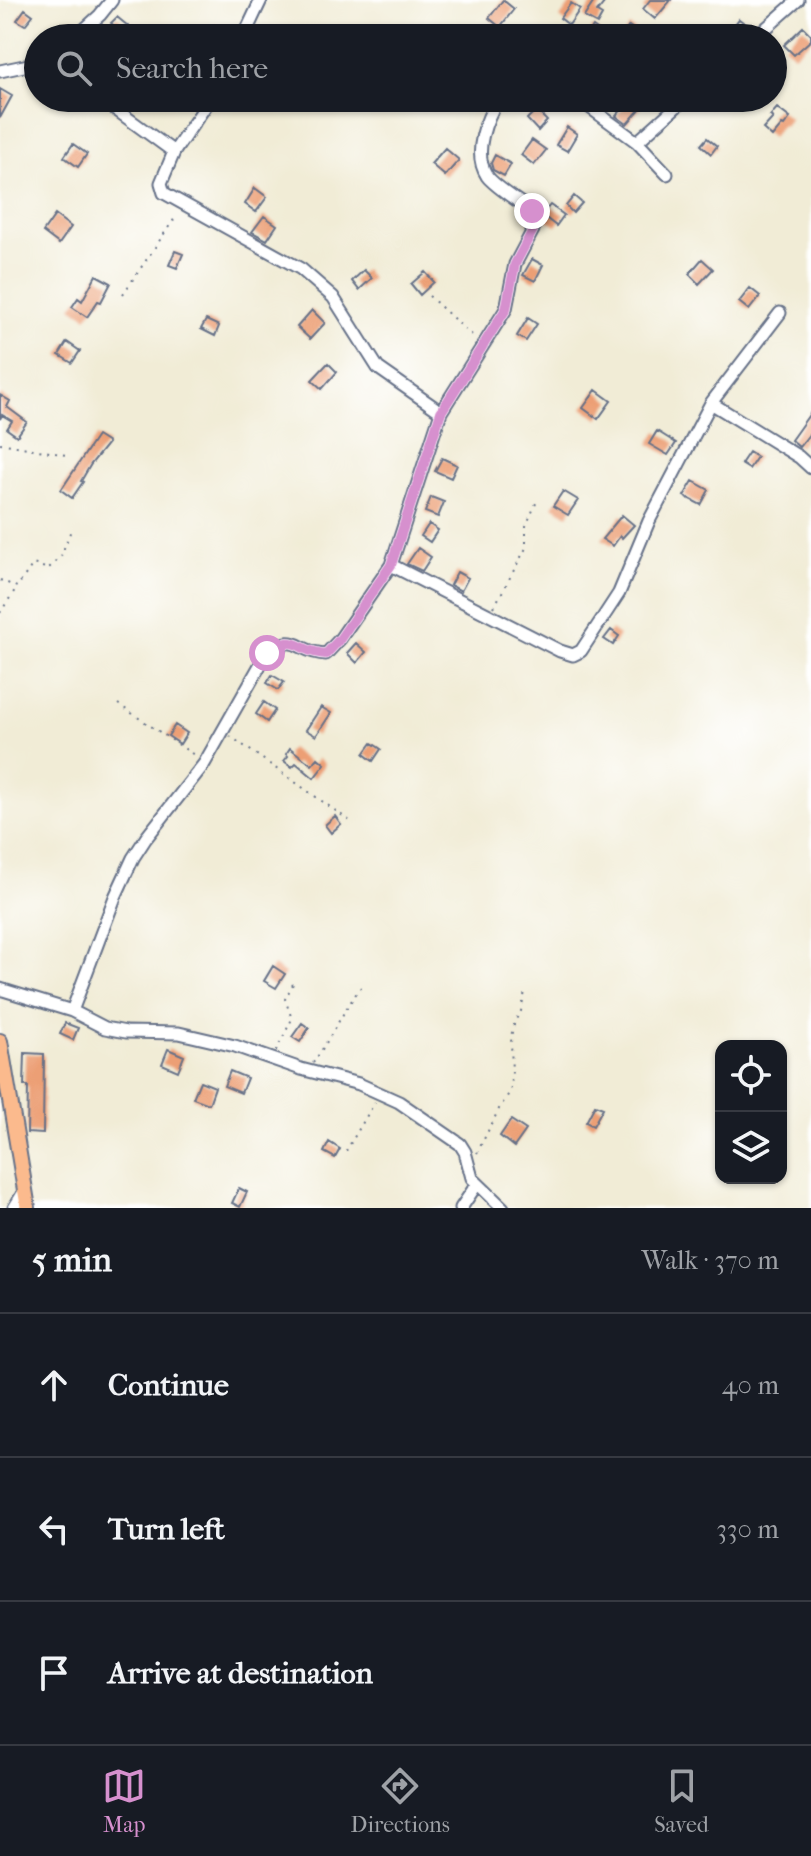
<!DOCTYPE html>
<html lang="en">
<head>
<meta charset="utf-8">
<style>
	:root { --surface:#171b24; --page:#242831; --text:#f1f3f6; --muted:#9ea1a6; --line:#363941; --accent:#d690ce }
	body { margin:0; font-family:"IM FELL French Canon",serif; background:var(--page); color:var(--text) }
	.controls { position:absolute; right:24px; bottom:24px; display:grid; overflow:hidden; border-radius:16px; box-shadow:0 2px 6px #0004 }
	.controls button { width:72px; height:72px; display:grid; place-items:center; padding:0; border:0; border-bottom:2px solid var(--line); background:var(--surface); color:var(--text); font:40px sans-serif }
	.stop { position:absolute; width:24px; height:24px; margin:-18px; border:6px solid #d690ce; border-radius:50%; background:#fff }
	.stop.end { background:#d690ce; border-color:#fff; box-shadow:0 2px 8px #0008 }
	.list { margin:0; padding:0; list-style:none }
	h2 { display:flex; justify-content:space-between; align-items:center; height:104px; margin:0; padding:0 32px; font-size:34px }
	h2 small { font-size:26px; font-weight:400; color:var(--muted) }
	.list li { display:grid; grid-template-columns:52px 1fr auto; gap:24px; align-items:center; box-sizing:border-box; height:144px; padding:0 32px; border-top:2px solid var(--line) }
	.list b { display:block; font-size:30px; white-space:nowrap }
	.list em { font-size:26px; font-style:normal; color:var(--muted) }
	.icon { flex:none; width:44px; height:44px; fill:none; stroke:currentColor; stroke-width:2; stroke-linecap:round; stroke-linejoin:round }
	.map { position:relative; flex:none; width:811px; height:1208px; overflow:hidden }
	.search { position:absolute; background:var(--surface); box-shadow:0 2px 6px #0004; left:24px; right:24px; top:24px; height:88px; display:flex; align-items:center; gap:20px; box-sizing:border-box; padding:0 28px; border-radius:44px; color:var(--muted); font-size:30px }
	.sheet { height:536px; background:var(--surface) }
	nav { display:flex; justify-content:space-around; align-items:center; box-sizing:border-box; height:112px; border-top:2px solid var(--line); background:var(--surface); font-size:22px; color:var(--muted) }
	nav a { display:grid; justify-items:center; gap:4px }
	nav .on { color:var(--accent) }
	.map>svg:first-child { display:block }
</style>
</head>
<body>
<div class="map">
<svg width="811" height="1208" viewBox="0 0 811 1208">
	<rect width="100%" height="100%" fill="#fff"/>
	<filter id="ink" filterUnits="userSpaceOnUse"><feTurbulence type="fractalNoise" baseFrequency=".0125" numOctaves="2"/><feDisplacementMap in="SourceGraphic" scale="16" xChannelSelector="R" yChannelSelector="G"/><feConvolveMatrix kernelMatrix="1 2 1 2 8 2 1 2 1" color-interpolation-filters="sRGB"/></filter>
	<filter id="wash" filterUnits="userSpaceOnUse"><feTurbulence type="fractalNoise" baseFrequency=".006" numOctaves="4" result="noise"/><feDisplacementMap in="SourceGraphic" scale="32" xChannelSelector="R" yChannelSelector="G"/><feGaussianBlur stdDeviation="1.8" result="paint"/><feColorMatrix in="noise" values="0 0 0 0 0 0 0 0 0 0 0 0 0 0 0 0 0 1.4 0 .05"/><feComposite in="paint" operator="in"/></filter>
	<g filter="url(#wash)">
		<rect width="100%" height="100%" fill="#f1ecd6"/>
		<g id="blocks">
			<path fill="#ec9f74" d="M503,0L514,9L500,27L489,18Z
				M595,0L604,3L597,12L602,15L597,24L584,17Z
				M650,0H671L655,19L643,9Z
				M571,3L580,9L569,25L560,18Z
				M25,9L33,15L25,25L17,20Z
				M117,17L128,26L121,33L111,23Z
				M739,19L748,26L738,38H724Z
				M215,25L225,30L221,38L209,36Z
				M629,26L647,38H621Z
				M593,27L608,38H586Z
				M803,27L811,35V40L794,55L784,45Z
				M0,89L12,96L0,118Z
				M631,99L641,108L627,124L616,116Z
				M777,108L790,118L784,126L782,125L772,137L763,129L773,118L770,116Z
				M536,110L547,121L538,131L527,119Z
				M567,127L577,134L567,151L556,145Z
				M707,138L717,146L711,154L701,145Z
				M532,140L546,150L534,165L521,155Z
				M73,144L87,154L78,167L64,157Z
				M445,148L459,160L445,176L431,164Z
				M495,155L511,164L504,176L493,170L491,163Z
				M255,188L267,197L256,212L245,204Z
				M574,196L582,203L573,213L566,206Z
				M550,205L564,215L556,226L542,215Z
				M55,215L71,227L59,244L43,232Z
				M264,216L277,225L267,240L252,232Z
				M175,251L183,254L177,268L169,265Z
				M532,259L543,265L535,281L523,275Z
				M702,259L713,269L699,284L689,274Z
				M364,270L372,278L359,290L352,281Z
				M425,272L434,282L420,295L411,284Z
				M96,275L111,283L101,302L98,301L87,317L72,307L78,298L82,301Z
				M750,288L760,296L749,310L739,302Z
				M312,310L325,323L310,339L297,327Z
				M528,318L537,324L526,341L517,336Z
				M206,320L219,326L215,336L201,329Z
				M67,342L80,351L72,363L59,355Z
				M328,363L337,372L322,389L312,380Z
				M596,390L611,401L598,419L583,408Z
				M0,395L10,401L7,407L27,422L17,436L7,429L12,421L2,415L0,419Z
				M811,412V432L799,447L791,440Z
				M657,431L676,443L668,455L649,444Z
				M97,436L108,443L91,464L81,481L83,482L72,498L61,490Z
				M749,452L757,457L749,469L741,464Z
				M442,458L457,465L451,478L435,471Z
				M693,481L709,490L701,505L684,496Z
				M563,491L578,500L568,515L553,506Z
				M431,497L444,502L438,517L425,512Z
				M622,515L634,525L622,538L620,536L613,546L602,539Z
				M429,524L438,530L430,542L421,536Z
				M418,548L431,557L422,571L407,564Z
				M457,572L468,578L461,591L450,585Z
				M611,630L619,636L613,645L604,639Z
				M356,643L366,652L357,663L347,653Z
				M272,675L284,682L278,690L267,683Z
				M264,702L275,710L267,722L256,714Z
				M321,707L331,713L316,736L306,730Z
				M175,725L187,733L180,744L168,736Z
				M372,743L381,749L373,761L364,754Z
				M290,748L312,765L318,758L325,764L314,778L296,763L292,767L284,761L288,756L286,754Z
				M335,816L341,824L331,833L325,825Z
				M273,966L285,974L276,988L264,981Z
				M65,1023L78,1028L73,1040L60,1034Z
				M302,1023L309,1028L300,1042L292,1037Z
				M168,1049L184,1056L178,1071L162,1064Z
				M25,1053L44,1054L43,1134L27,1133L28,1086H24Z
				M230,1071L247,1078L241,1093L224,1086Z
				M200,1081L215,1087L209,1104L193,1098Z
				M595,1105L603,1108L593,1126L586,1122Z
				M511,1120L526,1130L514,1147L500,1136Z
				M329,1142L340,1149L335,1158L324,1152Z
				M239,1188L247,1192L240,1207L232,1203Z"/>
		</g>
	</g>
	<g filter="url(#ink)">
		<use href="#blocks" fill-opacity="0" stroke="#667188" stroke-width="2"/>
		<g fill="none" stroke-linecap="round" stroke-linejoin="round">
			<g stroke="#667188" stroke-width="15">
				<path id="minor" d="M75,38L100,15L112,0
					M243,38L261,0
					M755,38L798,0
					M0,71L38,63
					M100,98L174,152
					M211,98L174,152L161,183L164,193L301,269L333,297L378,368L441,412
					M577,98L637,142L667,174
					M637,142L686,98
					M711,403L799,457L811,468
					M391,565L560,651L573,655L581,651L619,593L649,521L711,403L780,313
					M0,989L72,1011L105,1028L126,1032L179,1033L235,1046L301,1069L359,1084L399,1102L460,1144L465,1152L472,1178L503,1208
					M72,1011L115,897L133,858L146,838L204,764L267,653C297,630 296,653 326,654L340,639L391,565L441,412L506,309L515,264L533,230L535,219L532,211C521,203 494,186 487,176C472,153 486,118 499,98
					M14,1208L25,1190
					M461,1208L477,1184"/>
			</g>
			<g stroke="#667188" stroke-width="18">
				<path id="major" d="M0,1041L28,1208"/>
			</g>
			<path stroke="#667188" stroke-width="2" stroke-dasharray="2 6" stroke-linecap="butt" d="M123,294L177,215
				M429,296L468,332L477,338
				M0,443L66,455
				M0,580L17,587L33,564L48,569L61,556L71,530
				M494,607L526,548V526L537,501
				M0,613L17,587
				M118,704L197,757
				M230,736L350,821
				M276,1051L292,1019L285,999L295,980
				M313,1063C330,1039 343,1011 361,987
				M346,1151L375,1102
				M477,1153L499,1109L510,1092L512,1079L511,1036L515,1021L521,1011L525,992"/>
			<use href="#minor" stroke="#fff" stroke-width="11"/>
			<use href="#major" stroke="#fbba8d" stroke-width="14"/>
		</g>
	</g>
	<g fill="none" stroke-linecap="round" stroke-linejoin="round" filter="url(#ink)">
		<path stroke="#d690ce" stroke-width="10" d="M267,653C297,630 296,653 326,654L340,639L391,565L441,412L506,309L515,264L533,230L535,219L532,211"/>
	</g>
</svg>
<div class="controls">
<button><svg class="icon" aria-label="locate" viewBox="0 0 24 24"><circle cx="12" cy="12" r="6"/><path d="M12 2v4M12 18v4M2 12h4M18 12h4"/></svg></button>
<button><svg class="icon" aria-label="layers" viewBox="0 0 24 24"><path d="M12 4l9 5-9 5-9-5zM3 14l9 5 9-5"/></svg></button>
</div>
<div class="stop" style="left:267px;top:653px"></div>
<div class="stop end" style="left:532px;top:211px"></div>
<div class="search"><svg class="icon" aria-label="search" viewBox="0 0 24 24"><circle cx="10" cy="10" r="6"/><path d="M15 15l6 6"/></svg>Search here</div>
</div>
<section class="sheet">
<h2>5 min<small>Walk · 370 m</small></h2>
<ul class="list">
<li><svg class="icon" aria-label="ahead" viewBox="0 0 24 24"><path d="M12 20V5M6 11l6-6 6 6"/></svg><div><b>Continue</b></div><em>40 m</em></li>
<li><svg class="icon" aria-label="left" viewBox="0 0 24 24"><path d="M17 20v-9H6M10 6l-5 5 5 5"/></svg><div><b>Turn left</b></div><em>330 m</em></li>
<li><svg class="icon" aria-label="arrive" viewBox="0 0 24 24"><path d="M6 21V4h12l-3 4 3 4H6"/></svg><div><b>Arrive at destination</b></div></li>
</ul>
</section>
<nav>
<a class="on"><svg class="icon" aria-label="map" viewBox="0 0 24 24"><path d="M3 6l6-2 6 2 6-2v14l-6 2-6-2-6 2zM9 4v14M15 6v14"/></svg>Map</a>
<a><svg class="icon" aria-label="directions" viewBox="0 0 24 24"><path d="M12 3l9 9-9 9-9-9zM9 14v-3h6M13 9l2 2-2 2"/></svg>Directions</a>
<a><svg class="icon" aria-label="saved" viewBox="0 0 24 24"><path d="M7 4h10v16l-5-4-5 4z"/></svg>Saved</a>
</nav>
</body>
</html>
